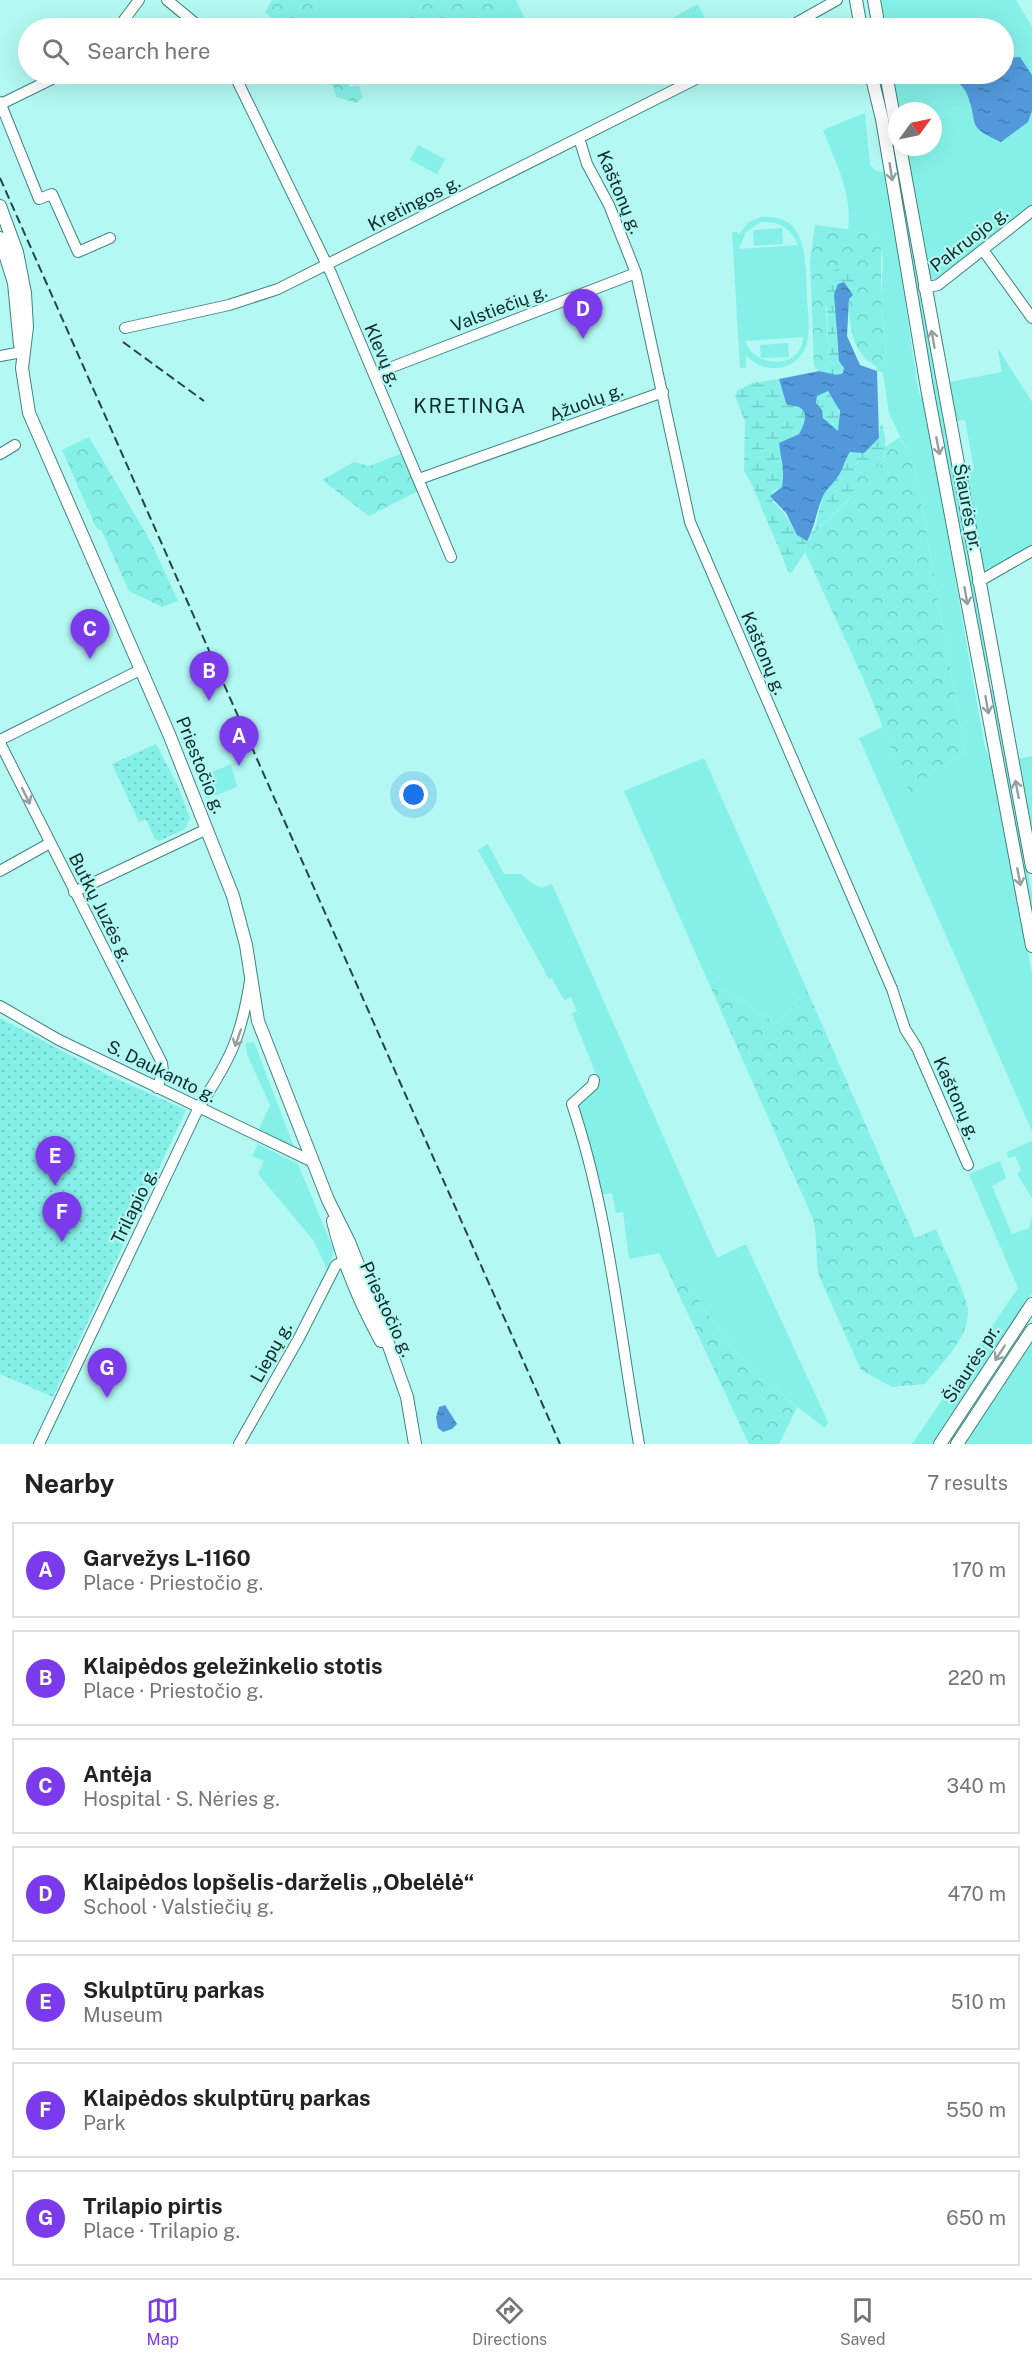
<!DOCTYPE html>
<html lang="en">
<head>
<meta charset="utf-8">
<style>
	:root { --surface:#fff; --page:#f6f6f6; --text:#222; --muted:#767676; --line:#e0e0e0; --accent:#7c3aed }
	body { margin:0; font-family:"Public Sans",sans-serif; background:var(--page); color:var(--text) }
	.compass { position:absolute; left:888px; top:102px; width:54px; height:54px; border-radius:50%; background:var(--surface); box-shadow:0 6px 24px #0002; rotate:57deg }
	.you { position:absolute; left:414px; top:795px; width:21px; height:21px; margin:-15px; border:4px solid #fff; border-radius:50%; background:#1a73e8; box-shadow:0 0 0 9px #1a73e833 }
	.badge { display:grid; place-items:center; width:39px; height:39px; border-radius:50%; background:var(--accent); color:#fff; font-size:20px; font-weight:700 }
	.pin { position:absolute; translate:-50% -50px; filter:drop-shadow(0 2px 3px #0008) }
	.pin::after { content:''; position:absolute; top:32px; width:21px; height:18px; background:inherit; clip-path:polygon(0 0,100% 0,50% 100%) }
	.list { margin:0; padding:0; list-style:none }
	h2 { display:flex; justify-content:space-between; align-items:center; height:78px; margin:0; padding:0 24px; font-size:26px }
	h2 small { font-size:20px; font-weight:400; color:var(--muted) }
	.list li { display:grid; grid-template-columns:39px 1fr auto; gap:18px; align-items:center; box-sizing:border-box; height:96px; margin:0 12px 12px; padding:0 12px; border:2px solid var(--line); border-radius:0px }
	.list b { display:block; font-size:22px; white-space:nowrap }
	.list p { margin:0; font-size:20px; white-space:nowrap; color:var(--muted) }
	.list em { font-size:20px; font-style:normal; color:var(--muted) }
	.icon { flex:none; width:33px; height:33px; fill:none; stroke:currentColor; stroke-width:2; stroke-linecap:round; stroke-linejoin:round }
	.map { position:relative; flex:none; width:1032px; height:1444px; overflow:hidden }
	.search { position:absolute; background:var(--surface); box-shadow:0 6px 24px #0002; left:18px; right:18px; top:18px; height:66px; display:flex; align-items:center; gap:15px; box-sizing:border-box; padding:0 21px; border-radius:33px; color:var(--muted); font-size:22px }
	.sheet { height:834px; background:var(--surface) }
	nav { display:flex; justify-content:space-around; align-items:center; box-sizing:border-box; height:84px; border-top:2px solid var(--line); background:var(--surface); font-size:16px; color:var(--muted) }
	nav a { display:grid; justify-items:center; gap:3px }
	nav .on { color:var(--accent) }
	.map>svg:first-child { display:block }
</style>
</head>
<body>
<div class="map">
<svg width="1032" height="1444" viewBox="0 0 1032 1444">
	<defs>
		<pattern id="forest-crowns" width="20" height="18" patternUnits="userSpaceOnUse" patternTransform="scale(1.5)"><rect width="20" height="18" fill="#85f0e8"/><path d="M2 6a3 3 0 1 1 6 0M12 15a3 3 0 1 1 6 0" fill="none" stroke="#72cec7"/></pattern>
		<pattern id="wetland-marsh" width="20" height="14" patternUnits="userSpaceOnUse" patternTransform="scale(1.5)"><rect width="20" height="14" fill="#85f0e8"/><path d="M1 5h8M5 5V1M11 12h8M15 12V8" fill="none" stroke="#72cec7"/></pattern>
		<pattern id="park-dots" width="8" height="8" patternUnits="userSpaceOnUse" patternTransform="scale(1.5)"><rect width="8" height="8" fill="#85f0e8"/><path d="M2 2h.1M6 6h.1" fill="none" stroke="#72cec7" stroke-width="1.8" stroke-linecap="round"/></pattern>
		<pattern id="water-ripples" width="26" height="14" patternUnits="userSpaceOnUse" patternTransform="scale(1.5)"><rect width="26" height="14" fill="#5299dc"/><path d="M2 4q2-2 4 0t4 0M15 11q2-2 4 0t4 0" fill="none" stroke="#427db2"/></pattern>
	</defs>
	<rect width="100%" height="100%" fill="#b3f8f2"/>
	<path fill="#85f0e8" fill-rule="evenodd" d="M317,0H408L395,28H306L310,27Z
		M505,0H516L529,28H493L488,24Z
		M881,0H1016L1032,27V206L940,278L934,280L927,275L905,147H933V111H898L892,74H1004V28H886Z
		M698,4L706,20L690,28H675L670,19Z
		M865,113L870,165L876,171L886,172L917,382L920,396L925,401C946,516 963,632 985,747L994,769L1032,974V1131L859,738L883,727L911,795L932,771L965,753L915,468L889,413L883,372L877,371L876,366L882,364L886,354L881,298L883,261L878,233L848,230C853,195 835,161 823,130Z
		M418,145L445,159L437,174L410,160Z
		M904,200L991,675L989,679L986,678L938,418L902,201Z
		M760,217C811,212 805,265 807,300C808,314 811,332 806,346C797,372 763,375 746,355V368H740L732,232H737L738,235L749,222ZM761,222C779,221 791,228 798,245L739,249L746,232ZM803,337C802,370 755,369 745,341Z
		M782,228L783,244L754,246L753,230Z
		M788,343L789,357L761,358L760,345Z
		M997,347L1032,402V545L996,569L990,567L985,570L982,568L967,472L974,469L965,420L957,421L950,382L1002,372Z
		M994,689L1032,894V923L987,690Z
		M1032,756V841L1017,759Z
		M704,758L807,990L777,1024L707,979L624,791Z
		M231,764L237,787L206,799L198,778Z
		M488,844L504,874H521L533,884L542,888L552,884L717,1258L746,1244L828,1422L825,1428L751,1371L705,1311L669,1251L629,1259L623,1212L616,1213L612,1193L601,1195L596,1167L576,1106L598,1079L572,1014L577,1011L571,997L564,1000L552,978L549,979L478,850Z
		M254,1042L294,1147L258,1131L270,1105L247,1054L246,1043Z
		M1032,1141V1198L1017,1174L1021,1170L1015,1156L1008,1158L1007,1152Z
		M258,1144L298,1164L334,1251L322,1286L319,1283L327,1270L314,1241L258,1174L264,1161L252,1156Z
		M1000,1161L1006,1178L992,1186L1012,1234L1029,1228L1032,1216V1293L933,1444H912L1018,1288L969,1174Z
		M1032,1341V1444H963Z"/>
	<path fill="url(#forest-crowns)" d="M272,0H317L314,10L317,18L306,28H281L265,12Z
		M408,0H505L488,24L478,28H395Z
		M317,74H364L346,82L350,87L359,86L363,98L356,103L336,97L333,85L318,83Z
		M815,225L878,233L881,238V298L886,354L882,364L876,366C851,353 849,323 849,299L857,290L826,307L829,361L828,366L819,371L814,366L810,260Z
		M89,437L152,544L178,601L162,607L129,591L102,531L96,527L62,450Z
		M900,437L915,468L965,753L932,771L911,796L863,678L805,552L807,541L849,499L854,466L860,460L867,464L885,457V447Z
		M403,453L420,490L369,516L322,480L354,462L369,466Z
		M707,979L777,1024L807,990L915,1238L936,1229C942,1245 969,1299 968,1313C967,1340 941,1364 925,1384L892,1387L861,1370L819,1276C815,1256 818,1238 813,1219Z
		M669,1250L705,1311L751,1371L797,1407L779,1444H749L659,1252Z"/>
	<path fill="url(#wetland-marsh)" d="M841,267L852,268L857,290L853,295L844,282L838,284C836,314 832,344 845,371L837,375L819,371L828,366L829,361L826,279L829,274Z
		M779,379L786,403C791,407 794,405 799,407C810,413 803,427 799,434L792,437L781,462L785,470L782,487L772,492L773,502C789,515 793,533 806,541L815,528L823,496L829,485L839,477L845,458L850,452L879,438L881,422C886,436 888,452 880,466L871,468L859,460L854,466L856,491L807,541L805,552L792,572L789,573L753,487L744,471L745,421L735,396L737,391L752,383Z
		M825,391C839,396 842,419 838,431C828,427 814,407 817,396Z"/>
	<path fill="url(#park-dots)" d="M156,744L178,786L190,818L185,829L159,841L155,839L146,819L139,822L112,764Z
		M0,1018L106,1074L186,1110L53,1397L0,1374Z"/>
	<path fill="url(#water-ripples)" fill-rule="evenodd" d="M1020,57L1032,75V111L1028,122L1001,142C964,125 980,126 967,94C963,84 954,81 947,74H1004V58Z
		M844,282L853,295L849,299L847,336L860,365L877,371L879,438L864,453L850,452C844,460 843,471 837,478C832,485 827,488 823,496C816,512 815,527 807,541L797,535L786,513L770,496L782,487C785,468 781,461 779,443L799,434C803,427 810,413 799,407C794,405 791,407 786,403L779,379L819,371L837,375L843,373L844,368L839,361L834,294L838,284ZM828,391L840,411L838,431L823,418L822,410L816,403L817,396Z
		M445,1405L457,1424L452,1429L443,1432L438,1428L436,1417L439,1407Z"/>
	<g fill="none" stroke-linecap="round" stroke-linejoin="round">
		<g stroke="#40837e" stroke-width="12">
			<path id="minor" d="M167,0L201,28
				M118,28L139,0
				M787,28L837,0
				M234,74L331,273L451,557
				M0,102L39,199L52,194L78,252L110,238
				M1,104L62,74
				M579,138L587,164L609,205L636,273L690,522L892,989L905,1029L917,1048L968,1165
				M983,250L1032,318
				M924,288L938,285L1032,211
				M125,328L229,305L278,289L706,74
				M0,356L22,352
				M374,374L636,273
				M0,454L15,445
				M419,479L663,392
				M978,582L1032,551
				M0,740L142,669
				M0,743L162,1063L163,1072L157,1088
				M0,871L50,843
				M74,892L207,829
				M0,1006L59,1040L313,1162
				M594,1080L593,1085L572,1104C609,1214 619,1330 639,1444
				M39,1444L199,1107C230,1060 241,1038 250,981
				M239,1444L299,1338L336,1265L345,1261"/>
		</g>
		<g stroke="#40837e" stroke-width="14">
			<path id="major" d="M856,0L861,28
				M874,0L879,28
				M871,74L882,119L927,388L1032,946
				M886,74L897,133
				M900,147L1032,867
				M0,206L17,252L25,293L27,327L22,368L29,413L169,734L233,896L246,945L258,1021L328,1200L349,1242L377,1312L407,1397L415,1444
				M0,238L14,283L20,345
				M333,1221C343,1263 360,1303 381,1341
				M940,1444L1032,1304
				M957,1444L1032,1330"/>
		</g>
		<use href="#minor" stroke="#fff" stroke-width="10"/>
		<use href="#major" stroke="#fff" stroke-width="12"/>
		<path stroke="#254643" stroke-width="2" stroke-dasharray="9 4.5" stroke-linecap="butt" d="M0,178L560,1444
			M123,342L204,401"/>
	</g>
	<defs><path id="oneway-shaft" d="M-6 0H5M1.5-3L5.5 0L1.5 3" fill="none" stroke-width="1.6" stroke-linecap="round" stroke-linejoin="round" transform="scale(1.5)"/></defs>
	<g stroke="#93a09f">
		<use href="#oneway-shaft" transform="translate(891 172) rotate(81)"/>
		<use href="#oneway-shaft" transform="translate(933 339) rotate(-100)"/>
		<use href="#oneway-shaft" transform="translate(938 446) rotate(79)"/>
		<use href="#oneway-shaft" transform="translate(966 596) rotate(80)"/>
		<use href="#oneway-shaft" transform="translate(987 705) rotate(80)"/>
		<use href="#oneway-shaft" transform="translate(1017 789) rotate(-101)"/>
		<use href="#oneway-shaft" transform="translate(26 796) rotate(64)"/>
		<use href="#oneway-shaft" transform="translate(1019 877) rotate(79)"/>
		<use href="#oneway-shaft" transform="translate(238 1038) rotate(109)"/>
		<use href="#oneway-shaft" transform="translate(1000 1353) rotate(123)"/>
	</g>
	<g text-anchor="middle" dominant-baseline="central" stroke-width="4.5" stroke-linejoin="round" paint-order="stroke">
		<g font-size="18" fill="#0f2b29" stroke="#b3f8f2">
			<text transform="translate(620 192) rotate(67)">Kaštonų g.</text>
			<text transform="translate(414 203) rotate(-27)">Kretingos g.</text>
			<text transform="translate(969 239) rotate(-38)">Pakruojo g.</text>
			<text transform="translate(499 308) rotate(-21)">Valstiečių g.</text>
			<text transform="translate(383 355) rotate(67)">Klevų g.</text>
			<text transform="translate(586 402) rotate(-20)">Ąžuolų g.</text>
			<text transform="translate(968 507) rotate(79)">Šiaurės pr.</text>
			<text transform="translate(764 653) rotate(67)">Kaštonų g.</text>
			<text transform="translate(201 765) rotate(68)">Priestočio g.</text>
			<text transform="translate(101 907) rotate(63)">Butkų Juzės g.</text>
			<text transform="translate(162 1071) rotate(26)">S. Daukanto g.</text>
			<text transform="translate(957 1098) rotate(66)">Kaštonų g.</text>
			<text transform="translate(134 1206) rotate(-64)">Trilapio g.</text>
			<text transform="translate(387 1309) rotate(65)">Priestočio g.</text>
			<text transform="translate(271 1352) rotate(-61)">Liepų g.</text>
			<text transform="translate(971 1364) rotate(-57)">Šiaurės pr.</text>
		</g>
		<g font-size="20" letter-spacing="1.5" fill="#0f2b29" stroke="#b3f8f2">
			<text x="470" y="406">KRETINGA</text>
		</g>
	</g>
</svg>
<svg class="compass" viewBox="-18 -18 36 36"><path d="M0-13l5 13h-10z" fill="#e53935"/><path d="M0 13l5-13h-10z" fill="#767676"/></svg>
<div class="you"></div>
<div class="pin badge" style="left:239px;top:766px">A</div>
<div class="pin badge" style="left:209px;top:701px">B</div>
<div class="pin badge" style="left:90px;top:659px">C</div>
<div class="pin badge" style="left:583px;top:339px">D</div>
<div class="pin badge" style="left:55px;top:1186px">E</div>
<div class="pin badge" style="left:62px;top:1242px">F</div>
<div class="pin badge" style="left:107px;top:1398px">G</div>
<div class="search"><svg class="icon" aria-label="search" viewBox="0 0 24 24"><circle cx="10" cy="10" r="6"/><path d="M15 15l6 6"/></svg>Search here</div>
</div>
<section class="sheet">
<h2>Nearby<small>7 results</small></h2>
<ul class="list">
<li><span class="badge">A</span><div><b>Garvežys L-1160</b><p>Place · Priestočio g.</p></div><em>170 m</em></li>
<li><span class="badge">B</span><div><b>Klaipėdos geležinkelio stotis</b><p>Place · Priestočio g.</p></div><em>220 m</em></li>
<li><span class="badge">C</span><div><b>Antėja</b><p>Hospital · S. Nėries g.</p></div><em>340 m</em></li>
<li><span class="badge">D</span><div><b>Klaipėdos lopšelis-darželis „Obelėlė“</b><p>School · Valstiečių g.</p></div><em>470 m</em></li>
<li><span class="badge">E</span><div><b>Skulptūrų parkas</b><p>Museum</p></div><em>510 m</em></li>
<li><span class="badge">F</span><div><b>Klaipėdos skulptūrų parkas</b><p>Park</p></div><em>550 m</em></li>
<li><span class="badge">G</span><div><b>Trilapio pirtis</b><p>Place · Trilapio g.</p></div><em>650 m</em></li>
</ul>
</section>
<nav>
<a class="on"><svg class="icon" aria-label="map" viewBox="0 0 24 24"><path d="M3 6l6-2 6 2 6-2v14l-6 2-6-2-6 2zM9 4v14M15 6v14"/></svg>Map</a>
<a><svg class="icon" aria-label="directions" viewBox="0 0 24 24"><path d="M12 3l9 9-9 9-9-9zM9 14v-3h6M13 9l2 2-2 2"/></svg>Directions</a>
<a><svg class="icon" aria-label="saved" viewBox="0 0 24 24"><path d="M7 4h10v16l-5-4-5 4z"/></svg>Saved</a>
</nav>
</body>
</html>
